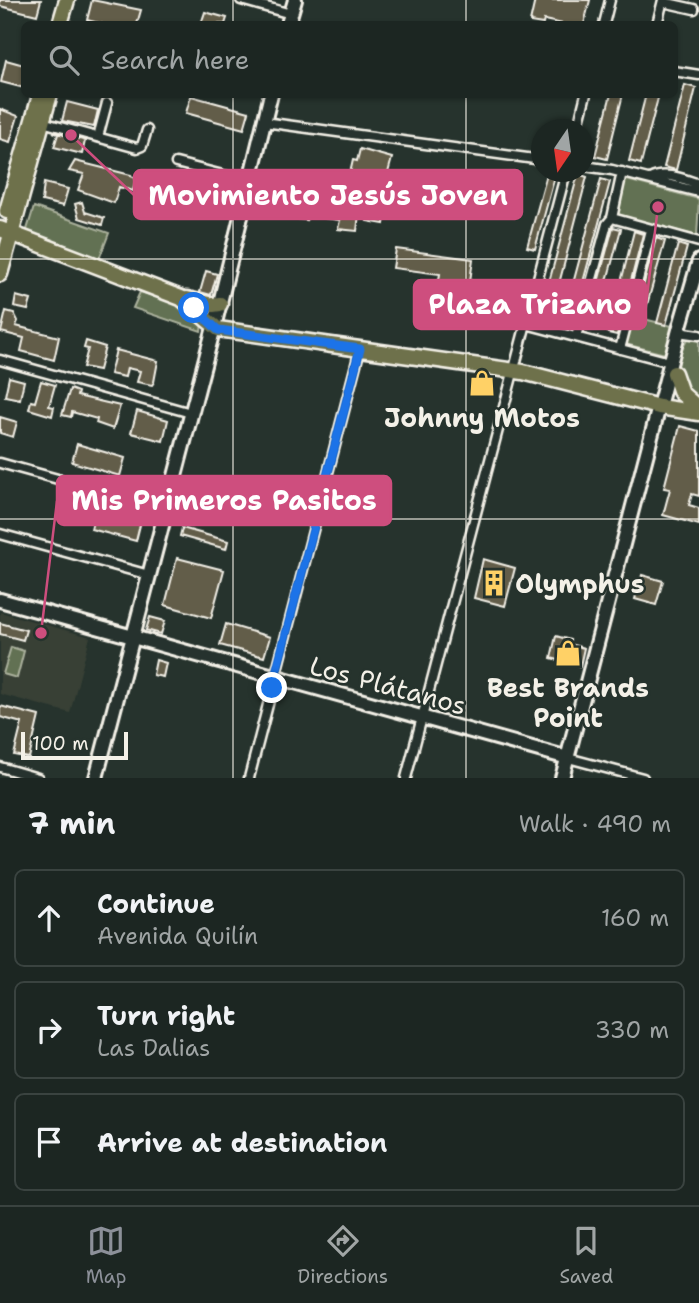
<!DOCTYPE html>
<html lang="en">
<head>
<meta charset="utf-8">
<style>
	:root { --surface:#1c2622; --page:#252e2a; --text:#f1f3f6; --muted:#a0a5a5; --line:#3a4340; --accent:#8c9099 }
	body { margin:0; font-family:"Shantell Sans",sans-serif; background:var(--page); color:var(--text) }
	.compass { position:absolute; left:531px; top:119px; width:63px; height:63px; border-radius:50%; background:var(--surface); box-shadow:0 2px 5px #0004; rotate:193deg }
	.scale { position:absolute; left:21px; bottom:18px; width:107px; box-sizing:border-box; padding-left:7px; border:4px solid #f4f1e8; border-top:0; font-size:19px; line-height:24px; white-space:nowrap; color:#f4f1e8; -webkit-text-stroke:5px #26332d; paint-order:stroke }
	.stop { position:absolute; width:21px; height:21px; margin:-16px; border:5px solid #1a73e8; border-radius:50%; background:#fff }
	.stop.end { background:#1a73e8; border-color:#fff; box-shadow:0 2px 7px #0008 }
	.list { margin:0; padding:0; list-style:none }
	h2 { display:flex; justify-content:space-between; align-items:center; height:91px; margin:0; padding:0 28px; font-size:30px }
	h2 small { font-size:23px; font-weight:400; color:var(--muted) }
	.list li { display:grid; grid-template-columns:46px 1fr auto; gap:21px; align-items:center; box-sizing:border-box; height:98px; margin:0 14px 14px; padding:0 14px; border:2px solid var(--line); border-radius:10px }
	.list b { display:block; font-size:26px; white-space:nowrap }
	.list p { margin:0; font-size:23px; white-space:nowrap; color:var(--muted) }
	.list em { font-size:23px; font-style:normal; color:var(--muted) }
	.icon { flex:none; width:38px; height:38px; fill:none; stroke:currentColor; stroke-width:2; stroke-linecap:round; stroke-linejoin:round }
	.map { position:relative; flex:none; width:699px; height:778px; overflow:hidden }
	.search { position:absolute; background:var(--surface); box-shadow:0 2px 5px #0004; left:21px; right:21px; top:21px; height:77px; display:flex; align-items:center; gap:18px; box-sizing:border-box; padding:0 24px; border-radius:10px; color:var(--muted); font-size:26px }
	.sheet { height:427px; background:var(--surface) }
	nav { display:flex; justify-content:space-around; align-items:center; box-sizing:border-box; height:98px; border-top:2px solid var(--line); background:var(--surface); font-size:19px; color:var(--muted) }
	nav a { display:grid; justify-items:center; gap:4px }
	nav .on { color:var(--accent) }
	.map>svg:first-child { display:block }
</style>
</head>
<body>
<div class="map">
<svg width="699" height="778" viewBox="0 0 699 778">
	<rect width="100%" height="100%" fill="#26332d"/>
	<filter id="ink" filterUnits="userSpaceOnUse"><feTurbulence type="fractalNoise" baseFrequency=".0143" numOctaves="2"/><feDisplacementMap in="SourceGraphic" scale="14" xChannelSelector="R" yChannelSelector="G"/><feConvolveMatrix kernelMatrix="1 2 1 2 8 2 1 2 1" color-interpolation-filters="sRGB"/></filter>
	<g filter="url(#ink)">
		<path fill="#384036" d="M0,612L90,637L70,713L0,694Z"/>
		<path fill="#627152" stroke="#abb19d" stroke-width="2" d="M623,179L699,199L697,236L614,214Z
			M34,207L109,233L99,259L26,233Z
			M140,292L179,304L202,323L201,331L133,308Z
			M632,316L676,327L671,351L665,354L625,344Z
			M691,336L699,337V400C694,396 683,391 680,386C672,375 682,343 691,336Z
			M11,647L24,651L17,678L3,674Z"/>
		<path fill="#625d4a" stroke="#f4f1e8" stroke-width="2" d="M0,0H41L37,15L0,6Z
			M92,0L141,10L137,24H103L87,20Z
			M535,0H590L584,24H563L544,20L543,24L530,22Z
			M205,12L227,18L225,24H201Z
			M6,60L24,65V88L1,82Z
			M685,85L696,88L676,170L664,167Z
			M611,94H623L607,159L595,156Z
			M646,94H659L641,164L629,161Z
			M191,96L249,112L244,129L186,113Z
			M67,102L98,110L94,127L62,121Z
			M0,109L18,116L10,142L0,139Z
			M53,132L87,141H85L82,154L54,147L58,134Z
			M360,149L392,158L385,184L350,173L353,160L357,161Z
			M75,161L131,175V176L136,178L133,191L119,187L114,203L78,190L84,174L69,171Z
			M547,174L555,176L535,249L527,247Z
			M578,174L587,177L550,318L540,316Z
			M277,178L362,188L357,231L338,229L340,220L307,216V220L265,215L268,183L276,184Z
			M601,179L610,182L572,323L563,321Z
			M44,183L68,189L63,206L42,201Z
			M375,190H383L376,217L385,218L384,224L367,221Z
			M82,202L85,212L104,218L102,225L79,218L75,204Z
			M613,227L621,229L594,329L586,327Z
			M634,231L643,234L617,335L608,333Z
			M656,238L665,241L643,319L635,317Z
			M678,244L687,247L666,325L657,323Z
			M396,249L473,259L469,289L438,285L440,274L393,268Z
			M206,271L217,274L211,295L200,292Z
			M16,296L31,300L28,310L14,307Z
			M6,311L14,313L18,321L16,326L59,337L54,360L21,351L24,338L1,332Z
			M86,341L105,347L99,370L83,367L88,349L84,348Z
			M116,350L158,361L154,382L152,385L137,382L140,371L127,368L125,377L110,374Z
			M9,377L24,381L20,399L5,396Z
			M41,381L55,385L49,406L54,407L52,416L29,409L31,401L35,402Z
			M70,389L78,392L77,396L120,406L113,429L96,423L97,419L72,412L71,417L62,415Z
			M137,411L168,420L163,441L131,433Z
			M0,417L17,422L13,437L0,433Z
			M680,426L699,431V496L692,494L689,505L699,508V525L663,515L670,489L664,488Z
			M77,444L125,458L120,476L72,462Z
			M96,509L141,521L136,541L91,529Z
			M182,528L228,541L226,549L180,536Z
			M177,558L224,570L211,618L165,605Z
			M483,559L515,568L505,606L474,598Z
			M642,575L663,581L656,605L635,599Z
			M150,617L165,621L161,634L146,630Z
			M0,623L26,630L23,640L0,634Z
			M226,624L270,637L264,657L220,645Z
			M556,636L570,640L569,644L584,648L580,666L551,658Z
			M156,660L166,663L163,677L153,675Z
			M0,706L39,716L29,758L14,755L22,723L0,717Z"/>
		<g fill="none" stroke-linecap="round" stroke-linejoin="round">
			<g stroke="#f4f1e8" stroke-width="13">
				<path id="street" d="M241,0L291,14
					M663,2L694,9
					M604,24L610,0
					M657,24L663,0
					M674,71L699,75
					M42,122L137,148L142,146L147,130
					M264,122L542,160
					M577,130L586,94
					M98,137L107,103
					M176,163L250,182
					M584,166L612,170L699,192
					M650,179C665,171 683,179 699,184
					M612,218L699,242
					M526,324L670,362
					M678,332L699,335
					M576,337L607,224L612,218L622,172
					M620,349L651,230
					M0,360L191,413
					M0,463L166,509
					M0,534L149,575
					M568,758L643,778
					M0,767L38,778
					M249,778L360,349
					M406,778L566,172"/>
			</g>
			<g stroke="#f4f1e8" stroke-width="18">
				<path id="secondary" d="M288,24L295,0
					M0,600L568,758
					M96,778L214,327L271,94
					M562,778L680,326L699,261"/>
			</g>
			<g stroke="#f4f1e8" stroke-width="19">
				<path id="primary" d="M60,24L67,0
					M7,211L39,99
					M0,229L181,298L218,329L523,372L659,407L699,413
					M0,274L50,94
					M187,299L213,305L220,304
					M674,373L681,393L699,409"/>
			</g>
			<use href="#street" stroke="#26332d" stroke-width="8"/>
			<use href="#secondary" stroke="#26332d" stroke-width="12"/>
			<use href="#primary" stroke="#6e714b" stroke-width="14"/>
		</g>
	</g>
	<g fill="none" stroke-linecap="round" stroke-linejoin="round" filter="url(#ink)">
		<path stroke="#1a73e8" stroke-width="9" d="M194,308L218,330L360,349L272,688"/>
	</g>
	<path fill="none" stroke="#f4f1e8" stroke-width="2" stroke-opacity="0.55" d="M233,0V24M466,0V24M233,94V778M466,94V778M0,259H699M0,519H699"/>
	<defs>
		<g id="shop-bare" transform="scale(2.1)"><path d="M-5-2.5h2.3a2.7 3.5 0 0 1 5.4 0H5L5.5 6h-11ZM-1.5-2.5h3a1.5 2.3 0 0 0-3 0Z" fill="#ffd166" stroke="#26332d" stroke-width="2.5" paint-order="stroke"/></g>
		<g id="building-bare" transform="scale(2.1)"><path d="M-4-6H4V6H1V3H-1V6H-4ZM-2.5-4.3h1.7v1.8h-1.7ZM.8-4.3h1.7v1.8H.8ZM-2.5-1h1.7V.8h-1.7ZM.8-1h1.7V.8H.8Z" fill="#ffd166" stroke="#26332d" stroke-width="2.5" paint-order="stroke"/></g>
	</defs>
	<g fill-rule="evenodd">
		<use href="#shop-bare" x="482" y="383"/>
		<use href="#building-bare" x="494" y="583"/>
		<use href="#shop-bare" x="568" y="653"/>
	</g>
	<g text-anchor="middle" dominant-baseline="central" stroke-width="5" stroke-linejoin="round" paint-order="stroke">
		<g font-size="26" font-weight="bold" fill="#f4f1e8" stroke="#26332d">
			<text x="482" y="417">Johnny Motos</text>
			<text x="515" y="583" text-anchor="start">Olymphus</text>
			<text x="568" y="687">Best Brands<tspan x="568" dy="30">Point</tspan></text>
		</g>
		<g font-size="26" fill="#f4f1e8" stroke="#26332d">
			<text transform="translate(388 685) rotate(15)">Los Plátanos</text>
		</g>
	</g>
	<path fill="none" stroke="#ce4e7e" stroke-width="2.5" d="M71 135L134 195M658 207L646 304M41 633L57 501"/>
	<g fill="#ce4e7e" stroke="#26332d" stroke-width="2.5">
		<circle cx="71" cy="135" r="7"/>
		<circle cx="658" cy="207" r="7"/>
		<circle cx="41" cy="633" r="7"/>
	</g>
	<g fill="#ce4e7e" stroke="#ce4e7e" stroke-width="2.5">
		<rect x="134" y="170" width="388" height="49" rx="7"/>
		<rect x="414" y="280" width="232" height="49" rx="7"/>
		<rect x="57" y="476" width="334" height="49" rx="7"/>
	</g>
	<g font-size="28" text-anchor="middle" font-weight="bold" fill="#fff">
		<text x="328" y="205">Movimiento Jesús Joven</text>
		<text x="530" y="314">Plaza Trizano</text>
		<text x="224" y="510">Mis Primeros Pasitos</text>
	</g>
</svg>
<svg class="compass" viewBox="-18 -18 36 36"><path d="M0-13l5 13h-10z" fill="#e53935"/><path d="M0 13l5-13h-10z" fill="#a0a5a5"/></svg>
<div class="scale">100 m</div>
<div class="stop" style="left:194px;top:308px"></div>
<div class="stop end" style="left:272px;top:688px"></div>
<div class="search"><svg class="icon" aria-label="search" viewBox="0 0 24 24"><circle cx="10" cy="10" r="6"/><path d="M15 15l6 6"/></svg>Search here</div>
</div>
<section class="sheet">
<h2>7 min<small>Walk · 490 m</small></h2>
<ul class="list">
<li><svg class="icon" aria-label="ahead" viewBox="0 0 24 24"><path d="M12 20V5M6 11l6-6 6 6"/></svg><div><b>Continue</b><p>Avenida Quilín</p></div><em>160 m</em></li>
<li><svg class="icon" aria-label="right" viewBox="0 0 24 24"><path d="M7 20v-9h11M14 6l5 5-5 5"/></svg><div><b>Turn right</b><p>Las Dalias</p></div><em>330 m</em></li>
<li><svg class="icon" aria-label="arrive" viewBox="0 0 24 24"><path d="M6 21V4h12l-3 4 3 4H6"/></svg><div><b>Arrive at destination</b></div></li>
</ul>
</section>
<nav>
<a class="on"><svg class="icon" aria-label="map" viewBox="0 0 24 24"><path d="M3 6l6-2 6 2 6-2v14l-6 2-6-2-6 2zM9 4v14M15 6v14"/></svg>Map</a>
<a><svg class="icon" aria-label="directions" viewBox="0 0 24 24"><path d="M12 3l9 9-9 9-9-9zM9 14v-3h6M13 9l2 2-2 2"/></svg>Directions</a>
<a><svg class="icon" aria-label="saved" viewBox="0 0 24 24"><path d="M7 4h10v16l-5-4-5 4z"/></svg>Saved</a>
</nav>
</body>
</html>
